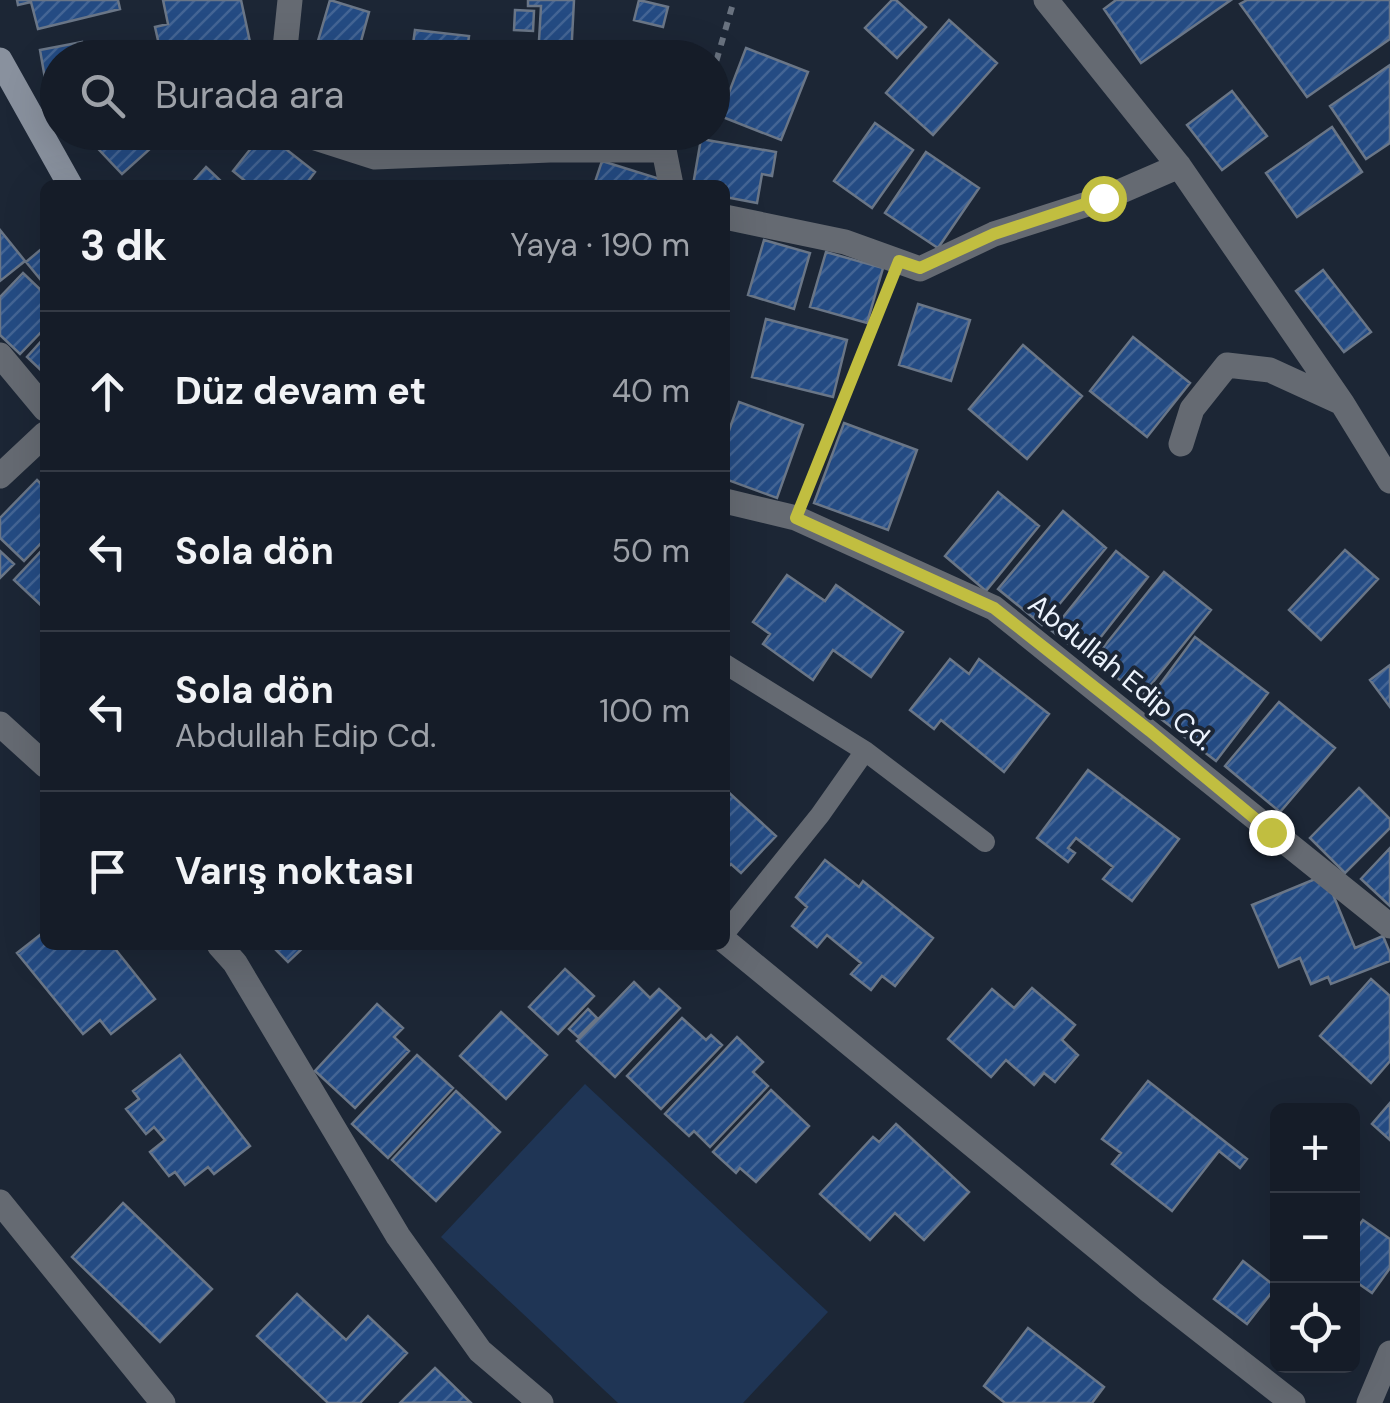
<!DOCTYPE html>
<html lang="tr">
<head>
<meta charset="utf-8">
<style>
	:root { --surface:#151c28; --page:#1e2530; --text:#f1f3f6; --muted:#9da1a8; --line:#343a45 }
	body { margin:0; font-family:"DM Sans",sans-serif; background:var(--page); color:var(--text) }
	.controls { position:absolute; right:30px; bottom:30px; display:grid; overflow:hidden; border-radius:15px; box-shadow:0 10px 40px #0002 }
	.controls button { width:90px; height:90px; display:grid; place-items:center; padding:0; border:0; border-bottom:2px solid var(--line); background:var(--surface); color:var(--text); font:50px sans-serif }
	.stop { position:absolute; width:30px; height:30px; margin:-22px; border:8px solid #c1be40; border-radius:50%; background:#fff }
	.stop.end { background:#c1be40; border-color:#fff; box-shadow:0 2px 10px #0008 }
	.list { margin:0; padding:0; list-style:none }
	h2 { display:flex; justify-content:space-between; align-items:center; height:130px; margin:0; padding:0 40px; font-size:42px }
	h2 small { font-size:32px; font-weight:400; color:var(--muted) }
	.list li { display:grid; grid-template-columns:65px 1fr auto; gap:30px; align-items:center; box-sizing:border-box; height:160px; padding:0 40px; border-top:2px solid var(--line) }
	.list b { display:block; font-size:38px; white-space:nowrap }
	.list p { margin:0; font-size:32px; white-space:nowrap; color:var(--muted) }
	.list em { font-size:32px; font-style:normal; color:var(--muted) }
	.icon { flex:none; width:55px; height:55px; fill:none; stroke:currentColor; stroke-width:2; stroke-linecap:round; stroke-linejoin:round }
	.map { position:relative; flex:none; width:1390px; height:1403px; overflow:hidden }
	.search { position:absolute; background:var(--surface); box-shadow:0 10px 40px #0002; left:40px; top:40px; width:690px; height:110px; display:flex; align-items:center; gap:25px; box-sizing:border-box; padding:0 35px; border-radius:55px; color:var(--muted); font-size:38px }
	.panel { position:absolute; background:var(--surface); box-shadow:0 10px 40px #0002; left:40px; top:180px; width:690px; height:770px; border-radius:15px }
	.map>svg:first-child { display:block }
</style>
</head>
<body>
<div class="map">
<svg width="1390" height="1403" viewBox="0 0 1390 1403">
	<defs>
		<pattern id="building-hatch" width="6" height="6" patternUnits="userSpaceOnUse" patternTransform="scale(2.5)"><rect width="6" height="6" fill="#244b83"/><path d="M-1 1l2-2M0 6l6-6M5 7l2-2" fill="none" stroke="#446595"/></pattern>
	</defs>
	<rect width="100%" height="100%" fill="#1c2635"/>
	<path fill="#1f3555" d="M585,1084L828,1312L743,1403H618L441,1237Z"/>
	<path fill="url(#building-hatch)" stroke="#6a7687" stroke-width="2.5" d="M17,0H118L120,9L38,29L31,2L18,5Z
		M163,0H241L250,42L179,58H162L155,27L168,24Z
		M330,0L369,12L360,45L399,58H313Z
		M528,0H574L571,58H538L541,6H528Z
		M639,0L668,7L663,27L634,20Z
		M892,0H896L926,27L897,58L865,28Z
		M1116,0H1231L1141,63L1104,9Z
		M1247,0H1390V39L1307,97L1240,4Z
		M515,10L534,11L533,31L514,30Z
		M949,20L997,63L933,135L886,93Z
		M415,30L469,36L466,58H411Z
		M82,42L84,58H58V88L47,90L40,50Z
		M746,48L808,72L781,140L720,116Z
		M1390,65V143L1366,159L1330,106Z
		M1232,91L1267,136L1222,170L1187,125Z
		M875,123L913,150L872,208L834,181Z
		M1332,127L1362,172L1297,217L1266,173Z
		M92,132H137L151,148L122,174L87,137Z
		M264,132L315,172L305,185H250L233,171Z
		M701,139L776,152L772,176L762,174L757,203L725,197V185H693Z
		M926,152L979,188L938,248L885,213Z
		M602,161L660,179L658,185H594Z
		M206,167L225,185H190Z
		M0,230L25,261L0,281Z
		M764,240L810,253L794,309L748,295Z
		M45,246V285L26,262Z
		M826,252L883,268L867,323L810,307Z
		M1323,270L1371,332L1344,352L1296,291Z
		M23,273L45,294V328L20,354L0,335V297Z
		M918,304L970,320L951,381L899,365Z
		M766,319L847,340L833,397L752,377Z
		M45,337V374L27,357Z
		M1133,337L1190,383L1147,437L1090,391Z
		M1023,345L1082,396L1027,459L969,409Z
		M739,402L803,425L777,498L725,479V442Z
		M844,423L917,450L888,530L814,503Z
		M37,480L45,488V539L24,561L0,538V518Z
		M998,492L1039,526L986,591L945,556Z
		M1063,511L1106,548L1042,625L998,589Z
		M45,547V609L14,580Z
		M1345,550L1378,579L1321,640L1289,610Z
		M0,551L14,564L0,578Z
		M1116,551L1148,577L1085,657L1052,631Z
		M1164,572L1211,610L1141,697L1094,659Z
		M787,575L825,601L836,585L903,632L871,677L833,650L813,680L763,644L770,634L753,622Z
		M1195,637L1268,693L1216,761L1144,706Z
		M950,659L969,674L979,659L1049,714L1004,772L941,720L934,729L910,710Z
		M1390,665V707L1370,680Z
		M1279,702L1335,748L1280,812L1225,766Z
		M1088,770L1179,839L1132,901L1103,879L1113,867L1076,838L1068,848L1075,853L1068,862L1037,838Z
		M1359,788L1390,819V828L1345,873L1310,838Z
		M725,789L776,836L741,873L731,864L725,870Z
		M1390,848V906L1361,879Z
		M825,860L859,887L863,881L933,938L895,986L882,976L871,990L851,974L861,963L827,935L817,947L792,926L807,907L796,897Z
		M1325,875L1355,948L1383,936L1390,953V961L1331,984L1328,977L1311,984L1300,958L1279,967L1252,905Z
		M45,931V945H112L155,999L111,1034L100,1020L83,1034L17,953Z
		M271,945H306L288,962Z
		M565,969L594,996L558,1034L529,1007Z
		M1371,979L1390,996V1061L1371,1083L1320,1036Z
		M634,982L650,998L659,989L680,1008L615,1077L577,1041Z
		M1032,988L1075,1025L1062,1040L1078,1055L1055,1082L1044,1073L1034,1085L1006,1060L991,1077L948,1039L992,989L1014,1008Z
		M377,1004L403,1028L394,1037L409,1051L355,1108L315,1071Z
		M588,1009L597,1018L578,1037L569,1029Z
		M501,1012L547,1055L506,1099L460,1056Z
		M682,1018L706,1040L711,1035L722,1045L661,1109L627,1076Z
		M737,1037L763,1062L753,1072L768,1086L710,1147L694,1131L689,1136L665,1114Z
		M180,1055L250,1146L214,1174L208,1167L185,1185L175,1172L169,1176L150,1152L165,1140L154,1127L146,1134L126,1109L139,1099L133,1091Z
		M417,1055L453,1088L388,1158L352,1124Z
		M1148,1081L1247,1159L1240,1168L1219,1151L1172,1211L1112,1164L1121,1153L1102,1139Z
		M771,1090L809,1126L756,1182L740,1168L736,1173L713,1152Z
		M456,1091L500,1132L436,1201L392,1160Z
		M1390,1103V1140L1372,1124Z
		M896,1124L969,1192L924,1240L895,1213L870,1240L820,1194L873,1137L879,1142Z
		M123,1203L212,1289L160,1342L72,1257Z
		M1363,1220L1390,1239V1268L1372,1293L1352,1279V1235Z
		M1243,1261L1276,1287L1247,1324L1214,1299Z
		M297,1294L346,1340L368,1316L407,1353L360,1403H328L257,1336Z
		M1028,1328L1104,1387L1092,1403H1005L984,1386Z
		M435,1368L470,1402L400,1403Z"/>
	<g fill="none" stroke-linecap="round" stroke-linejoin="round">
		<path stroke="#69727f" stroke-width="6" stroke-dasharray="8 8" stroke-linecap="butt" d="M712,76L734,0
			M808,489L888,287"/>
		<path stroke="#656a72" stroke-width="20" d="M725,664L865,751
			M725,933L820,815L865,751L985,842"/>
		<path stroke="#656a72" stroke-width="25" d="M1046,0L1179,166L1342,403L1390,481
			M284,58L290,0
			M297,132L375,157L550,150H664L671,185
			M725,217L845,242L920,269L994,234L1103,199L1179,166
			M0,355L45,409
			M1181,444L1192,409L1227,365L1270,370L1342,403
			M0,476L45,434
			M725,501L796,518L994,608L1390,926
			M0,724L45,765
			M725,941L1151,1292L1293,1403
			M219,945L235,963L398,1236L480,1351L541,1403
			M0,1202L163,1403
			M1369,1403L1390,1353"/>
		<path stroke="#89919e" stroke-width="25" d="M0,60L70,185"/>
	</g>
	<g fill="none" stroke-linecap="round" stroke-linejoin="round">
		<path stroke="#c1be40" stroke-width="12" d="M1103,198L994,234L920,268L899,261L796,518L994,608L1150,731L1271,832"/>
	</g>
	<g text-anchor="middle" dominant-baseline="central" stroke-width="8" stroke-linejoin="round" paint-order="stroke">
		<g font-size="28" fill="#ecf3fd" stroke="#1c2635">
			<text transform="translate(1121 672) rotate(39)">Abdullah Edip Cd.</text>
		</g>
	</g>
</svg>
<div class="controls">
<button>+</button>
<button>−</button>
<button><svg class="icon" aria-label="locate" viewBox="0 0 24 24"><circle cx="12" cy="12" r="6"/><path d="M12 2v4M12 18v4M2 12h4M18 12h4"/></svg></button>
</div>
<div class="stop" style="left:1103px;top:198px"></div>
<div class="stop end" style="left:1271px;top:832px"></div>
<div class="search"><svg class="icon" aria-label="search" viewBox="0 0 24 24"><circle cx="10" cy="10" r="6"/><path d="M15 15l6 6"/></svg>Burada ara</div>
<section class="panel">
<h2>3 dk<small>Yaya · 190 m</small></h2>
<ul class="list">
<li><svg class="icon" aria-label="ahead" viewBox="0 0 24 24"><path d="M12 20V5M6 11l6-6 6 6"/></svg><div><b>Düz devam et</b></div><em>40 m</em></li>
<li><svg class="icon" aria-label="left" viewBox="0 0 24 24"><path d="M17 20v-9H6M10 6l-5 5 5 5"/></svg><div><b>Sola dön</b></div><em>50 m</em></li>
<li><svg class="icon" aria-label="left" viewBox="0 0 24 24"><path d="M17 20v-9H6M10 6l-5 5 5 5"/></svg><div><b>Sola dön</b><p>Abdullah Edip Cd.</p></div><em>100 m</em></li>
<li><svg class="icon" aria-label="arrive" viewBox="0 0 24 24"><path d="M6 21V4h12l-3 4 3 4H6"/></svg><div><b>Varış noktası</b></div></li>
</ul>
</section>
</div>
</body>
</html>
